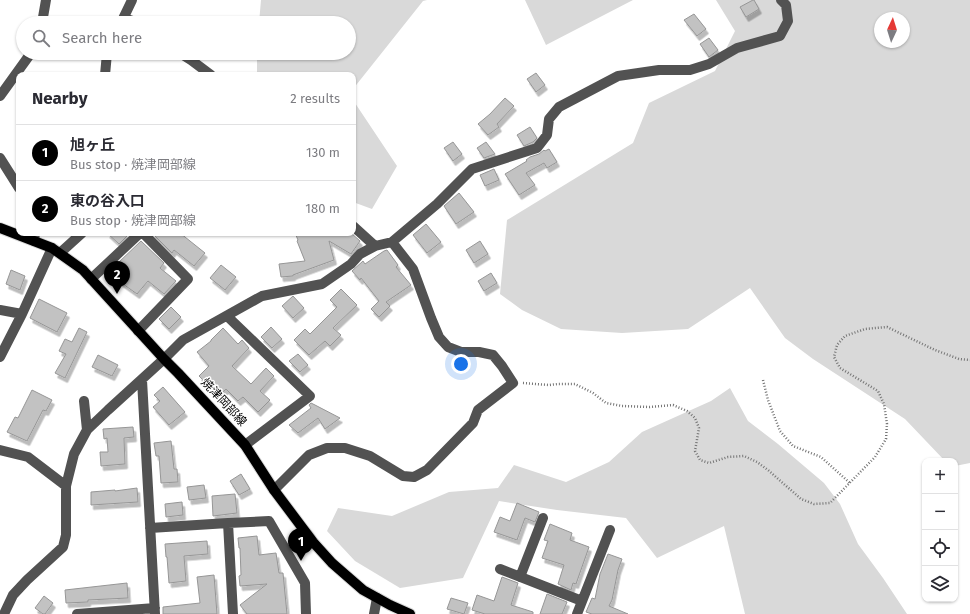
<!DOCTYPE html>
<html lang="en">
<head>
<meta charset="utf-8">
<style>
	:root { --surface:#fff; --page:#f7f7f7; --text:#2b2b33; --muted:#7c7c81; --line:#e1e1e2; --accent:#000 }
	body { margin:0; font-family:"Fira Sans","Noto Sans JP",sans-serif; background:var(--page); color:var(--text) }
	.controls { position:absolute; right:12px; bottom:12px; display:grid; overflow:hidden; border-radius:8px; box-shadow:0 1px 3px #0004 }
	.controls button { width:36px; height:36px; display:grid; place-items:center; padding:0; border:0; border-bottom:1px solid var(--line); background:var(--surface); color:var(--text); font:20px sans-serif }
	.compass { position:absolute; left:874px; top:12px; width:36px; height:36px; border-radius:50%; background:var(--surface); box-shadow:0 1px 3px #0004; rotate:4deg }
	.you { position:absolute; left:461px; top:364px; width:14px; height:14px; margin:-10px; border:3px solid #fff; border-radius:50%; background:#1a73e8; box-shadow:0 0 0 6px #1a73e833 }
	.badge { display:grid; place-items:center; width:26px; height:26px; border-radius:50%; background:var(--accent); color:#fff; font-size:13px; font-weight:700 }
	.pin { position:absolute; translate:-50% -33px; filter:drop-shadow(0 1px 2px #0008) }
	.pin::after { content:''; position:absolute; top:21px; width:14px; height:12px; background:inherit; clip-path:polygon(0 0,100% 0,50% 100%) }
	.list { margin:0; padding:0; list-style:none }
	h2 { display:flex; justify-content:space-between; align-items:center; height:52px; margin:0; padding:0 16px; font-size:17px }
	h2 small { font-size:13px; font-weight:400; color:var(--muted) }
	.list li { display:grid; grid-template-columns:26px 1fr auto; gap:12px; align-items:center; box-sizing:border-box; height:56px; padding:0 16px; border-top:1px solid var(--line) }
	.list b { display:block; font-size:15px; white-space:nowrap }
	.list p { margin:0; font-size:13px; white-space:nowrap; color:var(--muted) }
	.list em { font-size:13px; font-style:normal; color:var(--muted) }
	.icon { flex:none; width:22px; height:22px; fill:none; stroke:currentColor; stroke-width:2; stroke-linecap:round; stroke-linejoin:round }
	.map { position:relative; flex:none; width:970px; height:614px; overflow:hidden }
	.search { position:absolute; background:var(--surface); box-shadow:0 1px 3px #0004; left:16px; top:16px; width:340px; height:44px; display:flex; align-items:center; gap:10px; box-sizing:border-box; padding:0 14px; border-radius:22px; color:var(--muted); font-size:15px }
	.panel { position:absolute; background:var(--surface); box-shadow:0 1px 3px #0004; left:16px; top:72px; width:340px; height:164px; border-radius:8px }
	.map>svg:first-child { display:block }
</style>
</head>
<body>
<div class="map">
<svg width="970" height="614" viewBox="0 0 970 614">
	<defs>
		<filter id="shadow"><feDropShadow dx="2.5" dy="4.5" stdDeviation="0" flood-color="#0004"/></filter>
	</defs>
	<rect width="100%" height="100%" fill="#fff"/>
	<path fill="#d9d9d9" fill-rule="evenodd" d="M261,0H427L423,1L353,89V75H257V53H349V23H259Z
		M525,0H633L546,45Z
		M716,0H970V463L955,466V461H945L905,419L813,359L785,338L750,288L688,329L622,333L561,329L522,310L500,294L507,220L633,143L649,103L715,71L735,31ZM880,18H904V42H880Z
		M353,100L397,166L372,209L353,202Z
		M730,388L748,421L778,444L824,483L840,504L858,544L883,578L907,614H745L724,526L657,558L626,518L557,510L499,501L463,578L400,588L355,561L327,531L338,508L392,516L449,492L498,488L514,465L566,482L609,462L642,432L711,401Z"/>
	<path fill="#c2c2c2" stroke="#969696" filter="url(#shadow)" d="M753,0H754L759,9L746,17L740,7Z
		M694,14L706,29L697,36L684,20Z
		M709,38L718,50L709,57L700,44Z
		M536,73L545,85L536,92L527,79Z
		M505,98L514,106L497,124L499,127L488,135L478,124L490,114Z
		M530,127L537,138L533,142L524,146L517,135Z
		M453,142L462,154L453,161L444,148Z
		M486,142L495,154L484,158L477,148Z
		M549,149L557,162L547,168L544,163L526,173L535,185L519,195L505,174L527,161L526,160L530,157L539,154L544,150L545,151Z
		M494,169L499,180L485,186L480,175Z
		M459,193L474,212L456,224L444,206Z
		M426,224L441,242L427,253L413,235Z
		M107,233H130L119,244Z
		M152,233H180L205,253L194,266L174,250L172,253Z
		M295,233H351L360,241L351,254L329,241L334,260L293,275V276L281,277L279,264L305,261L297,241L298,240Z
		M141,241L164,263L160,268L176,281L164,294L148,281L137,294L109,274L118,263Z
		M480,241L488,254L474,263L466,250Z
		M387,250L398,265L396,267L411,285L386,302L390,306L379,317L371,309L379,301L361,278L360,280L352,271L363,261L365,264L384,251Z
		M221,265L236,277L225,290L210,278Z
		M11,270L25,276L20,290L6,284Z
		M491,273L497,283L484,291L478,281Z
		M341,289L357,305L333,328L341,335L330,346L325,341L309,355L294,340L305,329L310,334L337,307L330,300Z
		M293,296L304,308L293,318L282,306Z
		M39,299L67,313L57,332L30,318Z
		M171,307L181,317L169,329L159,319Z
		M271,327L282,339L272,348L261,337Z
		M79,328L87,332L65,378L55,373L66,354L59,351L65,339L72,342Z
		M223,328L238,344L242,340L249,348L232,366L251,384L266,368L274,376L260,391L270,400L258,412L243,397L238,401L226,389L222,393L211,380L207,384L199,376L209,366L197,352L211,341V340Z
		M298,354L308,365L300,372L289,361Z
		M98,355L118,365L112,376L92,367Z
		M163,387L185,412L169,425L153,407L160,401L154,395Z
		M32,390L52,400L46,411L43,410L27,441L7,432L15,417L18,418Z
		M311,403L315,405L340,418L325,429L318,418L298,433L289,425L311,408L309,405Z
		M133,427L134,437L124,438L125,464L101,466L100,452H108L107,438L104,439L103,429Z
		M171,441L174,469H177L178,482L161,483L159,456H156L154,443Z
		M241,474L250,489L239,495L230,481Z
		M204,485L206,498L189,500L187,487Z
		M137,488L138,502L91,505V492L115,490V491Z
		M235,494L237,513L213,516L212,496Z
		M182,502L183,515L166,517L165,504Z
		M517,503L539,512L535,522L525,518L517,540L494,532L500,517L510,521Z
		M550,524L572,533L570,540L589,547L576,584L573,583L571,590L558,584L564,565L542,558L548,541L544,540Z
		M257,536L259,555L276,553L279,573H283L287,614H247L240,605L267,584L240,586L239,576L241,575L240,548H239L238,538Z
		M207,541L208,554L184,556L186,581L169,583L167,557H166L165,544Z
		M608,554L622,559L618,570L612,600L609,606L628,614H592L586,612L592,598L595,599L600,574Z
		M214,575L217,614H163V607L200,603L197,577Z
		M502,577L518,583L511,605L533,612V614H485L472,610L477,595L494,601Z
		M127,583L128,598L88,600V602L66,603L65,590Z
		M547,594L567,602L562,614H540Z
		M44,596L53,603L45,614H43L35,608Z
		M451,598L468,603L464,614L447,609Z"/>
	<g fill="none" stroke-linecap="round" stroke-linejoin="round">
		<g stroke="#dbdbdb" stroke-width="12">
			<path id="major" d="M0,228L52,248L83,270L164,359L178,373L245,445L274,490L313,542L332,563L363,590L390,605L410,614"/>
		</g>
		<path stroke="#747474" stroke-width="2.5" stroke-dasharray="1 2" stroke-linecap="butt" d="M763,380L768,400L780,431L793,446L821,457L850,483
			M523,383L549,385L558,384H575L593,393L606,403L622,406L650,407L673,405L687,411L695,418L699,428L695,451L700,460L709,463L728,457L744,456L757,462L768,470L801,499L814,504L830,503L875,457L886,439L887,424L884,404L878,391L840,368L834,357L837,345L845,336L865,329L887,327L935,350L959,359L970,360"/>
		<path stroke="#525252" stroke-width="10" d="M124,18L138,23
			M42,23L46,0
			M121,23L132,0
			M180,53L191,60L211,75
			M105,75L107,53
			M0,96L31,53
			M0,158L19,188
			M353,226L375,246
			M34,241L35,233
			M60,253L82,233
			M91,279L140,233
			M0,310L22,314
			M227,316L310,396L245,445
			M138,331L188,279L143,233
			M0,357L22,314L52,248
			M142,380L155,614
			M84,401L87,430
			M0,450L28,457L66,486
			M274,490L309,455L327,448H345L370,456L403,476L414,477L427,470L473,423L478,410L513,383L502,366L493,355L479,352H461L448,347L439,337L431,318L413,269L392,242
			M228,523L269,521L305,583L306,614
			M150,528L228,523L233,614
			M500,569L582,601
			M520,577L543,518
			M4,614L13,595L27,580L63,547L66,535V486L74,454L87,430L108,410L164,359L183,340L262,296L322,284L351,264L360,254L375,246L392,242L437,204L472,169L537,148L547,135L549,119L559,107L618,76L659,70H690L709,64L737,48L780,36L788,21L786,5L781,0
			M77,614L155,608
			M374,614L377,598
			M577,614L610,530"/>
		<use href="#major" stroke="#000" stroke-width="10"/>
	</g>
	<g text-anchor="middle" dominant-baseline="central" stroke-width="3" stroke-linejoin="round" paint-order="stroke">
		<g font-size="12" fill="#000" stroke="#fff">
			<text transform="translate(224 402) rotate(47)">焼津岡部線</text>
		</g>
	</g>
</svg>
<div class="controls">
<button>+</button>
<button>−</button>
<button><svg class="icon" aria-label="locate" viewBox="0 0 24 24"><circle cx="12" cy="12" r="6"/><path d="M12 2v4M12 18v4M2 12h4M18 12h4"/></svg></button>
<button><svg class="icon" aria-label="layers" viewBox="0 0 24 24"><path d="M12 4l9 5-9 5-9-5zM3 14l9 5 9-5"/></svg></button>
</div>
<svg class="compass" viewBox="-18 -18 36 36"><path d="M0-13l5 13h-10z" fill="#e53935"/><path d="M0 13l5-13h-10z" fill="#7c7c81"/></svg>
<div class="you"></div>
<div class="pin badge" style="left:301px;top:561px">1</div>
<div class="pin badge" style="left:117px;top:294px">2</div>
<div class="search"><svg class="icon" aria-label="search" viewBox="0 0 24 24"><circle cx="10" cy="10" r="6"/><path d="M15 15l6 6"/></svg>Search here</div>
<section class="panel">
<h2>Nearby<small>2 results</small></h2>
<ul class="list">
<li><span class="badge">1</span><div><b>旭ヶ丘</b><p>Bus stop · 焼津岡部線</p></div><em>130 m</em></li>
<li><span class="badge">2</span><div><b>東の谷入口</b><p>Bus stop · 焼津岡部線</p></div><em>180 m</em></li>
</ul>
</section>
</div>
</body>
</html>
